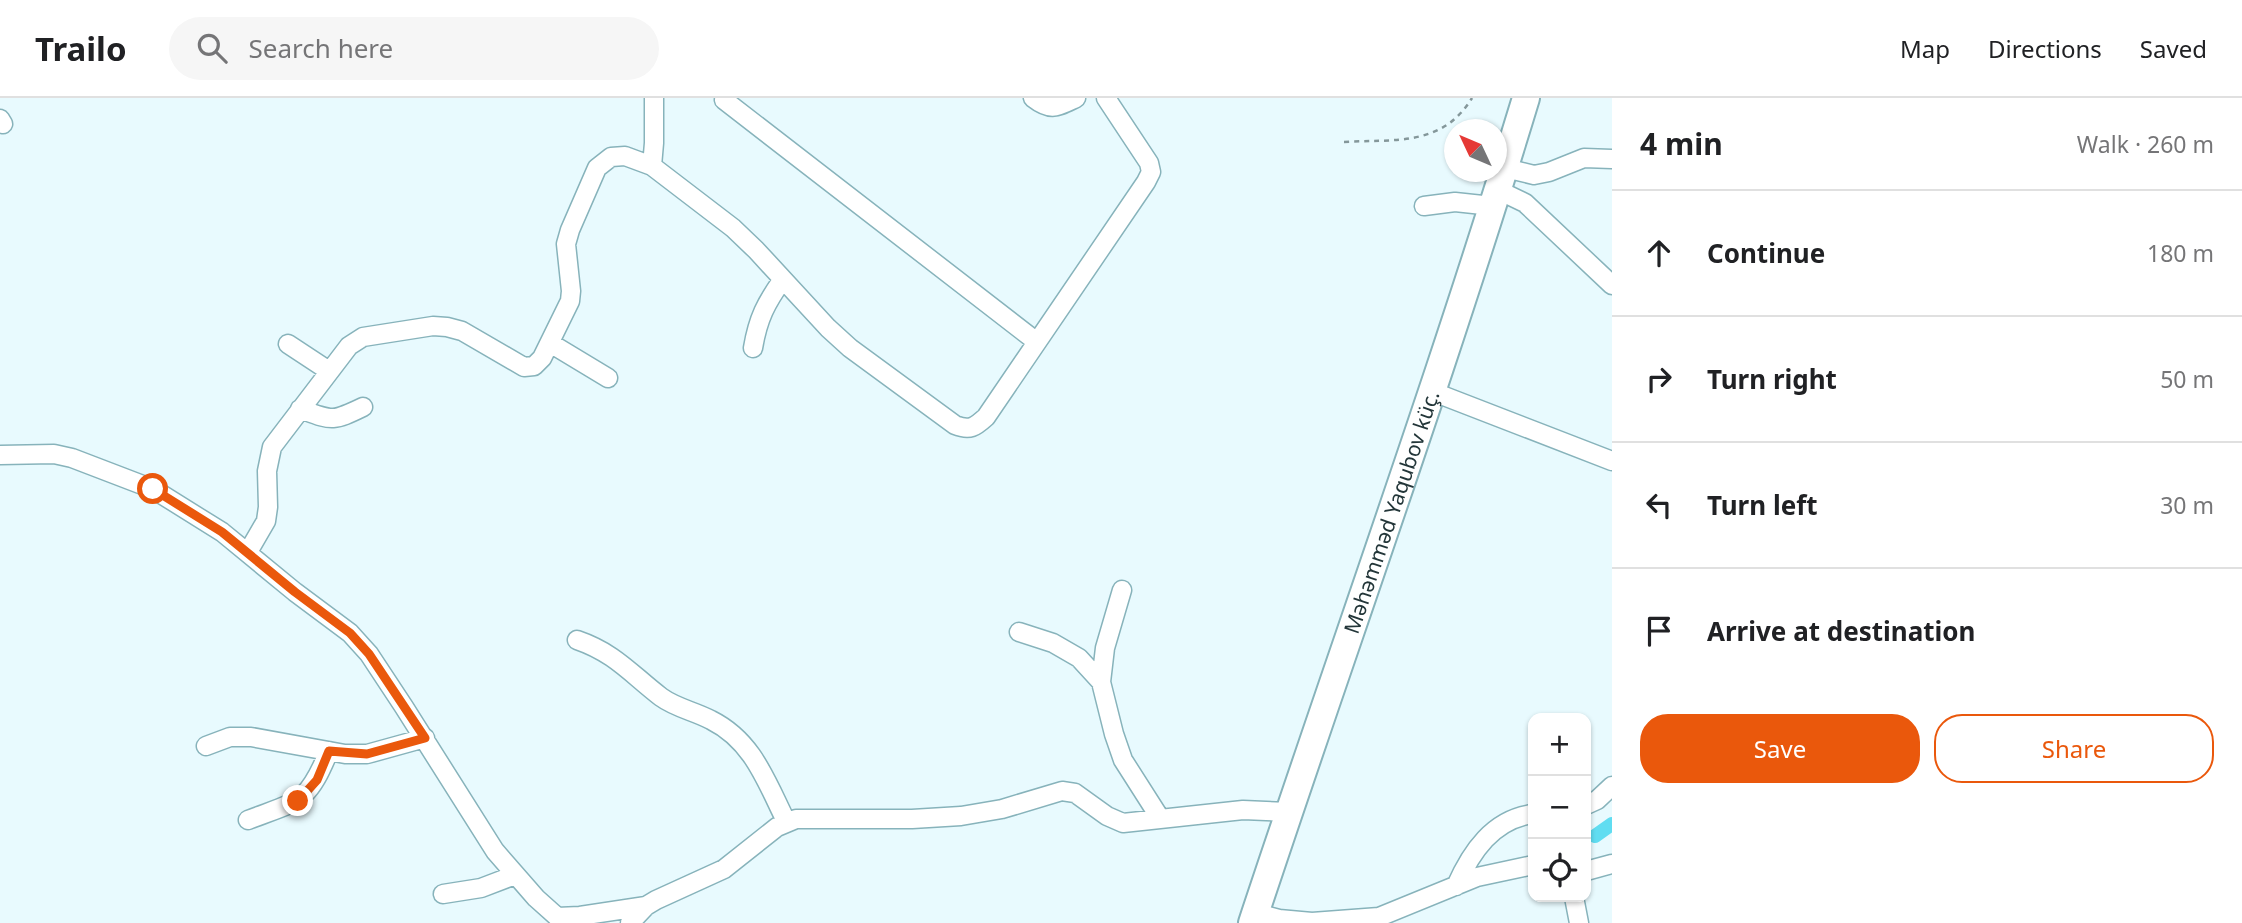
<!DOCTYPE html>
<html lang="en">
<head>
<meta charset="utf-8">
<style>
	:root { --surface:#fff; --page:#f6f6f6; --text:#202124; --muted:#757577; --line:#e0e0e0; --accent:#ea580c }
	body { margin:0; font-family:"Noto Sans",sans-serif; background:var(--page); color:var(--text) }
	.controls { position:absolute; right:21px; bottom:21px; display:grid; overflow:hidden; border-radius:14px; box-shadow:0 2px 5px #0004 }
	.controls button { width:63px; height:63px; display:grid; place-items:center; padding:0; border:0; border-bottom:2px solid var(--line); background:var(--surface); color:var(--text); font:35px sans-serif }
	.compass { position:absolute; left:1444px; top:21px; width:63px; height:63px; border-radius:50%; background:var(--surface); box-shadow:0 2px 5px #0004; rotate:314deg }
	.stop { position:absolute; width:21px; height:21px; margin:-16px; border:5px solid #ea580c; border-radius:50%; background:#fff }
	.stop.end { background:#ea580c; border-color:#fff; box-shadow:0 2px 7px #0008 }
	.list { margin:0; padding:0; list-style:none }
	h2 { display:flex; justify-content:space-between; align-items:center; height:91px; margin:0; padding:0 28px; font-size:30px }
	h2 small { font-size:23px; font-weight:400; color:var(--muted) }
	.list li { display:grid; grid-template-columns:46px 1fr auto; gap:21px; align-items:center; box-sizing:border-box; height:126px; padding:0 28px; border-top:2px solid var(--line) }
	.list b { display:block; font-size:26px; white-space:nowrap }
	.list em { font-size:23px; font-style:normal; color:var(--muted) }
	.actions { display:flex; gap:14px; padding:21px 28px }
	.actions a { flex:1; padding:16px 0; border:2px solid var(--accent); border-radius:28px; text-align:center; font-size:24px; color:var(--accent) }
	.actions .main { background:var(--accent); color:#fff }
	.icon { flex:none; width:38px; height:38px; fill:none; stroke:currentColor; stroke-width:2; stroke-linecap:round; stroke-linejoin:round }
	.map { position:relative; flex:none; width:1612px; height:825px; overflow:hidden }
	header { display:flex; align-items:center; gap:42px; box-sizing:border-box; height:98px; padding:0 35px; background:var(--surface); border-bottom:2px solid var(--line) }
	header strong { font-size:33px }
	nav { display:flex; gap:38px; margin-inline-start:auto; font-size:24px }
	.search { width:490px; height:63px; background:var(--page); display:flex; align-items:center; gap:18px; box-sizing:border-box; padding:0 24px; border-radius:38px; color:var(--muted); font-size:26px }
	main { display:flex }
	aside { flex:1; background:var(--surface) }
	.map>svg:first-child { display:block }
</style>
</head>
<body>
<header>
<strong>Trailo</strong>
<div class="search"><svg class="icon" aria-label="search" viewBox="0 0 24 24"><circle cx="10" cy="10" r="6"/><path d="M15 15l6 6"/></svg>Search here</div>
<nav><a>Map</a><a>Directions</a><a>Saved</a></nav>
</header>
<main>
<div class="map">
<svg width="1612" height="825" viewBox="0 0 1612 825">
	<rect width="100%" height="100%" fill="#e8fafe"/>
	<g fill="none" stroke-linecap="round" stroke-linejoin="round">
		<path stroke="#60ddf1" stroke-width="14" d="M1595,738L1612,726"/>
		<g stroke="#87b3bb" stroke-width="21">
			<path id="street" d="M1033,0C1051,14 1057,9 1076,0
				M724,2L1037,244
				M0,21L3,26
				M652,68L654,45V0
				M1505,70L1534,77L1549,74L1584,60L1612,61
				M1498,92L1525,105L1612,187
				M1424,108L1455,104L1492,108
				M550,245L608,280
				M288,246L329,273
				M753,250C758,220 766,205 783,181
				M1431,293L1612,363
				M300,311C333,323 332,324 363,309
				M0,357L54,356L72,360L153,391L222,434L295,494L350,535L369,556L404,609L495,753L536,800L564,825
				M248,454L266,423L268,409L267,373L272,349L349,248L363,239L433,228L447,229L462,233L524,269L534,268L542,260L570,203L571,193L566,146L570,132L597,70L611,59L625,58L652,68L733,130L756,152L828,230L850,250L955,327C970,333 975,329 986,319L1146,84L1151,74L1149,65L1106,0
				M1019,534L1053,545L1079,560L1101,584L1114,636L1123,662L1160,720
				M577,542C615,555 631,576 661,599C676,610 694,613 711,622C753,643 766,683 786,723
				M1101,584L1105,550L1122,492
				M206,648L230,639H251L345,656H367L425,640
				M1586,707L1597,702L1612,688
				M248,722C300,702 307,706 329,653
				M1586,773L1612,766
				M1456,788C1471,754 1493,721 1533,716
				M443,796L481,790L515,777
				M1574,799L1579,825
				M1256,815L1279,821L1312,824L1379,819L1477,779L1533,767
				M557,819L580,818L646,808
				M630,825L646,808L656,802L724,771L777,729L796,721H912L961,718L1002,711L1062,693L1075,695L1107,718L1123,725L1243,712L1288,714"/>
		</g>
		<g stroke="#87b3bb" stroke-width="30">
			<g id="primary">
				<path id="s1" d="M1252,825C1343,550 1442,277 1526,0"/>
			</g>
		</g>
		<path stroke="#84979a" stroke-width="2.5" stroke-dasharray="5 5" stroke-linecap="butt" d="M1344,44C1395,41 1442,49 1472,0"/>
		<use href="#street" stroke="#fff" stroke-width="18"/>
		<use href="#primary" stroke="#fff" stroke-width="26"/>
	</g>
	<g fill="none" stroke-linecap="round" stroke-linejoin="round">
		<path stroke="#ea580c" stroke-width="9" d="M153,391L222,434L295,494L350,535L369,556L425,640L367,656L329,653L317,682L298,703"/>
	</g>
	<g text-anchor="middle" dominant-baseline="central" stroke-width="5" stroke-linejoin="round" paint-order="stroke">
		<g font-size="21" fill="#233639" stroke="#e8fafe">
			<text stroke="none"><textPath href="#s1" startOffset="434">Məhəmməd Yaqubov küç.</textPath></text>
		</g>
	</g>
</svg>
<div class="controls">
<button>+</button>
<button>−</button>
<button><svg class="icon" aria-label="locate" viewBox="0 0 24 24"><circle cx="12" cy="12" r="6"/><path d="M12 2v4M12 18v4M2 12h4M18 12h4"/></svg></button>
</div>
<svg class="compass" viewBox="-18 -18 36 36"><path d="M0-13l5 13h-10z" fill="#e53935"/><path d="M0 13l5-13h-10z" fill="#757577"/></svg>
<div class="stop" style="left:153px;top:391px"></div>
<div class="stop end" style="left:298px;top:703px"></div>
</div>
<aside>
<h2>4 min<small>Walk · 260 m</small></h2>
<ul class="list">
<li><svg class="icon" aria-label="ahead" viewBox="0 0 24 24"><path d="M12 20V5M6 11l6-6 6 6"/></svg><div><b>Continue</b></div><em>180 m</em></li>
<li><svg class="icon" aria-label="right" viewBox="0 0 24 24"><path d="M7 20v-9h11M14 6l5 5-5 5"/></svg><div><b>Turn right</b></div><em>50 m</em></li>
<li><svg class="icon" aria-label="left" viewBox="0 0 24 24"><path d="M17 20v-9H6M10 6l-5 5 5 5"/></svg><div><b>Turn left</b></div><em>30 m</em></li>
<li><svg class="icon" aria-label="arrive" viewBox="0 0 24 24"><path d="M6 21V4h12l-3 4 3 4H6"/></svg><div><b>Arrive at destination</b></div></li>
</ul>
<div class="actions"><a class="main">Save</a><a>Share</a></div>
</aside>
</main>
</body>
</html>
